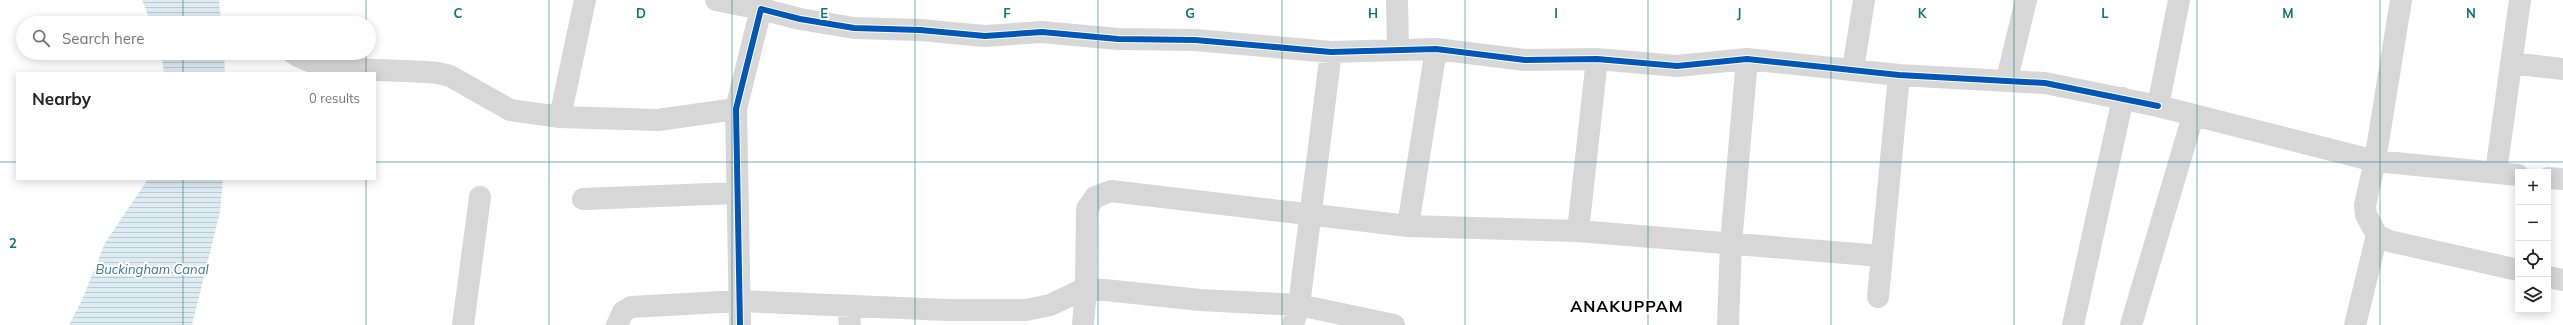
<!DOCTYPE html>
<html lang="en">
<head>
<meta charset="utf-8">
<style>
	:root { --surface:#fff; --page:#f2f2f2; --text:#222; --muted:#767676; --line:#e0e0e0 }
	body { margin:0; font-family:Mulish,sans-serif; background:var(--page); color:var(--text) }
	.controls { position:absolute; right:12px; bottom:12px; display:grid; overflow:hidden; border-radius:0px; box-shadow:0 2px 10px #0003 }
	.controls button { width:36px; height:36px; display:grid; place-items:center; padding:0; border:0; border-bottom:1px solid var(--line); background:var(--surface); color:var(--text); font:20px sans-serif }
	.list { margin:0; padding:0; list-style:none }
	h2 { display:flex; justify-content:space-between; align-items:center; height:52px; margin:0; padding:0 16px; font-size:17px }
	h2 small { font-size:13px; font-weight:400; color:var(--muted) }
	.icon { flex:none; width:22px; height:22px; fill:none; stroke:currentColor; stroke-width:2; stroke-linecap:round; stroke-linejoin:round }
	.map { position:relative; flex:none; width:2563px; height:325px; overflow:hidden }
	.search { position:absolute; background:var(--surface); box-shadow:0 2px 10px #0003; left:16px; top:16px; width:360px; height:44px; display:flex; align-items:center; gap:10px; box-sizing:border-box; padding:0 14px; border-radius:22px; color:var(--muted); font-size:15px }
	.panel { position:absolute; background:var(--surface); box-shadow:0 2px 10px #0003; left:16px; top:72px; width:360px; height:108px; border-radius:0px }
	.map>svg:first-child { display:block }
</style>
</head>
<body>
<div class="map">
<svg width="2563" height="325" viewBox="0 0 2563 325">
	<defs>
		<pattern id="water-rules" width="6" height="5" patternUnits="userSpaceOnUse"><rect width="6" height="5" fill="#ddebf3"/><path d="M0 2.5h6" fill="none" stroke="#becad1"/></pattern>
	</defs>
	<rect width="100%" height="100%" fill="#fff"/>
	<path fill="url(#water-rules)" d="M142,0H219L221,23H151Z
		M161,53H224L225,73H164Z
		M148,179H223L220,212L192,325H69L82,300L105,243Z"/>
	<g fill="none" stroke-linecap="round" stroke-linejoin="round">
		<path stroke="#d7d7d7" stroke-width="22" d="M716,0L761,9L762,0
			M1397,0L1398,49
			M2179,0L2158,106L2375,161L2518,175
			M2401,0L2375,161L2365,205L2366,215L2377,235L2389,241L2518,270
			M293,53C323,75 398,68 438,73L450,76L510,110L560,117L658,120L736,109
			M2511,63L2563,69
			M1853,69L1864,0
			M2007,79L2026,0
			M560,117L585,0
			M2496,172L2520,0
			M2548,178L2563,179
			M583,199L736,193
			M1408,226L1436,49
			M1578,231L1597,59
			M2548,277L2563,280
			M1878,297L1899,75
			M848,306L850,325
			M463,325L480,197
			M617,325L623,312L631,307L739,301L947,310H1026L1050,305L1086,288L1200,300L1299,305L1394,325
			M740,325L736,109L761,9L800,19L854,28L920,30L985,36L1042,32L1118,39L1195,40L1331,52L1436,49L1525,60L1597,59L1677,66L1747,59L1899,75L2045,83L2158,106
			M1083,325L1086,288L1087,209L1095,197L1111,191L1408,226L1578,231L1882,256
			M1293,325L1299,305L1331,52
			M1728,325L1731,243L1747,59
			M2073,325L2123,98
			M2131,325L2193,116
			M2355,325L2377,235"/>
		<g stroke="#fff" stroke-width="8">
			<path id="cycleway" d="M740,325L736,109L761,9L800,19L854,28L920,30L985,36L1042,32L1118,39L1195,40L1331,52L1436,49L1525,60L1597,59L1677,66L1747,59L1899,75L2045,83L2158,106"/>
		</g>
		<use href="#cycleway" stroke="#0057b8" stroke-width="6"/>
	</g>
	<path fill="none" stroke="#0f766e" stroke-width="1" stroke-opacity="0.55" d="M183,0V23M366,0V23M549,0V325M732,0V325M915,0V325M1098,0V325M1282,0V325M1465,0V325M1648,0V325M1831,0V325M2014,0V325M2197,0V325M2380,0V325M183,53V73M366,53V73M0,162H17M375,162H2563M183,179V325M366,179V325"/>
	<g text-anchor="middle" dominant-baseline="central" stroke-width="4" stroke-linejoin="round" paint-order="stroke">
		<g font-size="13" font-style="italic" fill="#3f7597" stroke="#fff">
			<text x="152" y="269">Buckingham Canal</text>
		</g>
		<g font-size="16" font-weight="bold" letter-spacing="1" fill="#000" stroke="#fff">
			<text x="1627" y="306">ANAKUPPAM</text>
		</g>
	</g>
	<g font-size="13" text-anchor="middle" font-weight="bold" fill="#0f766e" stroke="#fff" stroke-width="4" stroke-linejoin="round" paint-order="stroke">
		<text x="458" y="18">C</text>
		<text x="641" y="18">D</text>
		<text x="824" y="18">E</text>
		<text x="1007" y="18">F</text>
		<text x="1190" y="18">G</text>
		<text x="1373" y="18">H</text>
		<text x="1556" y="18">I</text>
		<text x="1739" y="18">J</text>
		<text x="1922" y="18">K</text>
		<text x="2105" y="18">L</text>
		<text x="2288" y="18">M</text>
		<text x="2471" y="18">N</text>
		<text x="13" y="248">2</text>
	</g>
</svg>
<div class="controls">
<button>+</button>
<button>−</button>
<button><svg class="icon" aria-label="locate" viewBox="0 0 24 24"><circle cx="12" cy="12" r="6"/><path d="M12 2v4M12 18v4M2 12h4M18 12h4"/></svg></button>
<button><svg class="icon" aria-label="layers" viewBox="0 0 24 24"><path d="M12 4l9 5-9 5-9-5zM3 14l9 5 9-5"/></svg></button>
</div>
<div class="search"><svg class="icon" aria-label="search" viewBox="0 0 24 24"><circle cx="10" cy="10" r="6"/><path d="M15 15l6 6"/></svg>Search here</div>
<section class="panel">
<h2>Nearby<small>0 results</small></h2>
<ul class="list">
</ul>
</section>
</div>
</body>
</html>
